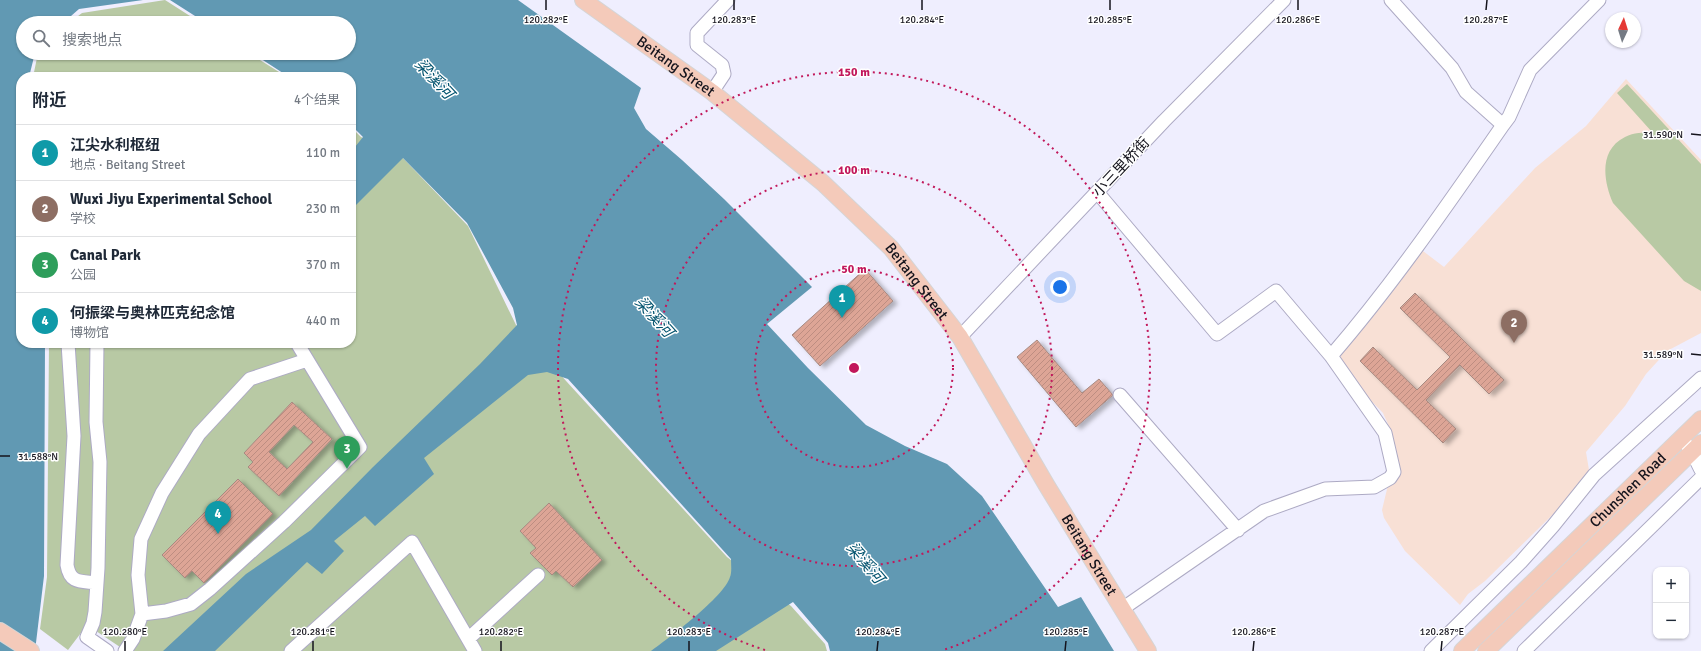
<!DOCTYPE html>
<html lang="zh">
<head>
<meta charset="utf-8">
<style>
	:root { --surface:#fff; --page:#f2f2f3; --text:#1f2937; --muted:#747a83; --line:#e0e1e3; --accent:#1f6f40 }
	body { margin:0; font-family:Signika,"Noto Sans SC",sans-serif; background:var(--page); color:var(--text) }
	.controls { position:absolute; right:12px; bottom:12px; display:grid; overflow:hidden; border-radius:8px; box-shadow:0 1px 3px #0004 }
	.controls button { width:36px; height:36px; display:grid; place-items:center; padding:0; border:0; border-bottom:1px solid var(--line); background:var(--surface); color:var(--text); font:20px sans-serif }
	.compass { position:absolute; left:1605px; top:12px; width:36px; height:36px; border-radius:50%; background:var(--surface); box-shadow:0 1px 3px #0004; rotate:4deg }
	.you { position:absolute; left:1060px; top:287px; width:14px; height:14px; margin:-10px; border:3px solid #fff; border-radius:50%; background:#1a73e8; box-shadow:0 0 0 6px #1a73e833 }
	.badge { display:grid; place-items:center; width:26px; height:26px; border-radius:50%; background:var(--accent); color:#fff; font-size:13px; font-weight:700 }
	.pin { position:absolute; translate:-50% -33px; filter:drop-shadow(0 1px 2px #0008) }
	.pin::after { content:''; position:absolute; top:21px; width:14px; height:12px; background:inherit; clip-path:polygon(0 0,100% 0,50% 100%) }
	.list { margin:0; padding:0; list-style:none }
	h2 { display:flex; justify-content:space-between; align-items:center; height:52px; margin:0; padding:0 16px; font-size:17px }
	h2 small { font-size:13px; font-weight:400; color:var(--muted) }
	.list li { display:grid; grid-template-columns:26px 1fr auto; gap:12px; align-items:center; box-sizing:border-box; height:56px; padding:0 16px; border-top:1px solid var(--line) }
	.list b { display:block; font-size:15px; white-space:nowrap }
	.list p { margin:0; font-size:13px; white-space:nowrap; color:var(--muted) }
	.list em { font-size:13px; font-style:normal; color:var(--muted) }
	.icon { flex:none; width:22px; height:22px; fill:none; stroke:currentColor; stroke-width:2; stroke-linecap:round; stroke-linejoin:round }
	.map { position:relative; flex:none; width:1701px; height:651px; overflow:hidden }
	.search { position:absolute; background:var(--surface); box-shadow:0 1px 3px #0004; left:16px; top:16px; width:340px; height:44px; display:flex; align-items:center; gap:10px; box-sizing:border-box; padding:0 14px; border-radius:22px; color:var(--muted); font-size:15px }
	.panel { position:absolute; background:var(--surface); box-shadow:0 1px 3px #0004; left:16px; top:72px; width:340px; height:276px; border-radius:16px }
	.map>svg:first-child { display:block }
</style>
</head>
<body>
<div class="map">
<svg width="1701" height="651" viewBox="0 0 1701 651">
	<defs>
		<pattern id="building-hatch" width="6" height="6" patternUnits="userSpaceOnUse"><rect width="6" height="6" fill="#dda596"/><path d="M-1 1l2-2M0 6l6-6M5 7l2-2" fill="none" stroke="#bd8d81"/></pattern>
		<filter id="shadow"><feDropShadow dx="4.5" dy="2.5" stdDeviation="2" flood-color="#0004"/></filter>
	</defs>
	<rect width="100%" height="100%" fill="#efeefe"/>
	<path fill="#f8e0d5" d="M1626,79L1701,160V333L1667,351L1646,374L1625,406L1586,452L1589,470L1587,481L1485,581L1468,594L1460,605L1405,551L1384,518L1382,510L1388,485L1394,451L1391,431L1383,413L1343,372L1340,353L1423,251L1444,267L1535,168L1586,126Z"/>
	<path fill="#b8c9a4" d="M165,0L201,23H69L82,13Z
		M38,53H249L287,77H33Z
		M1627,84L1701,164V291L1684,281L1613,203C1603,180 1599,150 1625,137C1634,132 1643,133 1652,132L1617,93Z
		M351,127L361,137L403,158L468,226L516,325L567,382L727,557L791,606L825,644L827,651H126L87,625L68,650L40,629L47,577L49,343H351Z"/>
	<path fill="#6199b3" d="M0,0H143L79,9L63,23H23V53H35L29,77H21V343H45L44,576L35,651H0Z
		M170,0H518L641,88L634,108L646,129L682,160L724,199L812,287L767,324L808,368L866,425L905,446L947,464L982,496L1058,607L1081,597L1114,651H830L828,643L793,602L716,651H651C669,638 724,597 730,577C732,572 731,565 731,559L568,379L547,372L528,375L424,458L434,474L375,526L365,516L334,541L344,551L322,574L307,562L215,651H163L246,574L311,530L373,467L480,364L517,325L513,308L467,223L403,158L351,210V152L363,137L351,125V77H289L252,53H349V23H206Z"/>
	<path fill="url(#building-hatch)" stroke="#a68a82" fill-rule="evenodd" filter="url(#shadow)" d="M865,269L893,301L820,366L792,335Z
		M1415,293L1504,380L1489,394L1460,365L1426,400L1456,429L1443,443L1360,361L1373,347L1417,390L1450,357L1400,308Z
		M1037,340L1082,393L1099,379L1113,395L1076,427L1017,357Z
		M292,402L332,439L279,496L248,467L253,462L244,453ZM294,425L313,442L287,469L269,452Z
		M238,479L273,514L204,583L192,571L185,578L162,555Z
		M549,503L602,560L573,587L556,571L552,575L530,553L536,548L520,531Z"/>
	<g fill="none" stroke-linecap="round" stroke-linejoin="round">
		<g stroke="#adaac4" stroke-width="15">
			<path id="minor" d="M1391,0L1452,68L1466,92L1503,125
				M712,92L724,74L722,65L697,45V33L728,0
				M1097,192L1217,334L1276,291L1331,356C1394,283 1448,204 1503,125L1509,117L1530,70L1599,0
				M960,337L1164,121L1284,0
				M68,343L74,436L67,565C70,584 81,581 97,583
				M97,343L96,422L100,462L98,568L95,612L93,623L87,637L107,651
				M1120,395L1238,530
				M1687,445L1692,452L1701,470
				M1122,609L1264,511L1325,489L1374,487L1390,478L1394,472L1385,433L1331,356
				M142,614L166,611L191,604L210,589L284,522L360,447L297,343
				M468,639L538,575
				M125,651L133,639L142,614L138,575L141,539L162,493L199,434L250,379L307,360
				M291,651L412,542L475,651
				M1431,651L1521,562L1553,526L1594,475L1701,378
				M1524,651L1701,478"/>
		</g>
		<g stroke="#d5d5d6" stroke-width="18">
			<g id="major">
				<path id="s1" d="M583,0L712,92L823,183L891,248L960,337L1047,486L1148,651"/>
				<path d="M0,631L31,651"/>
				<path id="s2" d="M1462,651L1701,419"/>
				<path d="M1486,651L1701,443"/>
			</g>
		</g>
		<use href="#minor" stroke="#fff" stroke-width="13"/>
		<use href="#major" stroke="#f4caba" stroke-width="16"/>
	</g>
	<path fill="none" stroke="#14131c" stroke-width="1.5" d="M546,10V0M734,10V0M922,10V0M1110,10V0M1298,10V0M1486,10L1487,0M1691,134L1701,135M1691,354L1701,355M0,456H10M125,651V641M313,651V641M501,651V641M689,651V641M877,651L878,641M1065,651L1066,641M1253,651L1254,641M1441,651L1442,641"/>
	<g fill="none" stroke="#c2185b" stroke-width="2" stroke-dasharray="2 4">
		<circle cx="854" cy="368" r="99"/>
		<circle cx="854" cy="368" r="198"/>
		<path d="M765 650A296 296 0 1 1 943 650"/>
	</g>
	<g text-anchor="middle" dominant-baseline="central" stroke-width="3" stroke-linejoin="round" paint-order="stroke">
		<g font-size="15" fill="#14131c" stroke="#fff">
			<text stroke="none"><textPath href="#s1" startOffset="114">Beitang Street</textPath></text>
			<text transform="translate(1121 167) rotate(-47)">小三里桥街</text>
			<text stroke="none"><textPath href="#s1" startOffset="438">Beitang Street</textPath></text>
			<text stroke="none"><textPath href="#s2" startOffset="231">Chunshen Road</textPath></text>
			<text stroke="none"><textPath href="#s1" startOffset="762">Beitang Street</textPath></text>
		</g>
		<g font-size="16" font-style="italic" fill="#04546f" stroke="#fff">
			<text transform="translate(434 79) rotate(47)">梁溪河</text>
			<text transform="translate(654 317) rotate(48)">梁溪河</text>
			<text transform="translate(865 563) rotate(50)">梁溪河</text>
		</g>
	</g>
	<g font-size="10" text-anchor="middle" fill="#14131c" stroke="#fff" stroke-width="3" stroke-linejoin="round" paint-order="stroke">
		<text x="546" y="23">120.282°E</text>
		<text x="734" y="23">120.283°E</text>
		<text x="922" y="23">120.284°E</text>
		<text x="1110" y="23">120.285°E</text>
		<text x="1298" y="23">120.286°E</text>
		<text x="1486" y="23">120.287°E</text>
		<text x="1663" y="138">31.590°N</text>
		<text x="1663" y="358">31.589°N</text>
		<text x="38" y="460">31.588°N</text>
		<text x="125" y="635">120.280°E</text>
		<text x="313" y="635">120.281°E</text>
		<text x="501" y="635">120.282°E</text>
		<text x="689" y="635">120.283°E</text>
		<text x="878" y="635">120.284°E</text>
		<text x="1066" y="635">120.285°E</text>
		<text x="1254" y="635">120.286°E</text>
		<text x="1442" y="635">120.287°E</text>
	</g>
	<circle cx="854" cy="368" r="6" fill="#c2185b" stroke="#fff" stroke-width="2"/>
	<g font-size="12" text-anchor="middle" font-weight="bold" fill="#c2185b" stroke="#fff" stroke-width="3" stroke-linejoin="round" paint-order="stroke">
		<text x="854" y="76">150 m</text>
		<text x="854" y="174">100 m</text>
		<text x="854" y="273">50 m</text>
	</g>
</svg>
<div class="controls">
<button>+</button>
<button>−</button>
</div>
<svg class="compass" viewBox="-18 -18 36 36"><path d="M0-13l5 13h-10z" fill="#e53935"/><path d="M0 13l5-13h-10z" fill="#747a83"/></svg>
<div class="you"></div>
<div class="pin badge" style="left:842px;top:318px;background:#0f9aa8">1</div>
<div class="pin badge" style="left:1514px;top:343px;background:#8d6e63">2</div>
<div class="pin badge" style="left:347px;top:469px;background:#2e9e5b">3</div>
<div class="pin badge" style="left:218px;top:534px;background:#0f9aa8">4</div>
<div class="search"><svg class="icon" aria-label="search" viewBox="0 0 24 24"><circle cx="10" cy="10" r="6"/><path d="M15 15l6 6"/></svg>搜索地点</div>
<section class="panel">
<h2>附近<small>4个结果</small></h2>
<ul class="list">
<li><span class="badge" style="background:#0f9aa8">1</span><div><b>江尖水利枢纽</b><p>地点 · Beitang Street</p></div><em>110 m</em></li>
<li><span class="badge" style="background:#8d6e63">2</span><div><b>Wuxi Jiyu Experimental School</b><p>学校</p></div><em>230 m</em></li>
<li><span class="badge" style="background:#2e9e5b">3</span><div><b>Canal Park</b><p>公园</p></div><em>370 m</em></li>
<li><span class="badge" style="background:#0f9aa8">4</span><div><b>何振梁与奥林匹克纪念馆</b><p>博物馆</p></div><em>440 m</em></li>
</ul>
</section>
</div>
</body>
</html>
